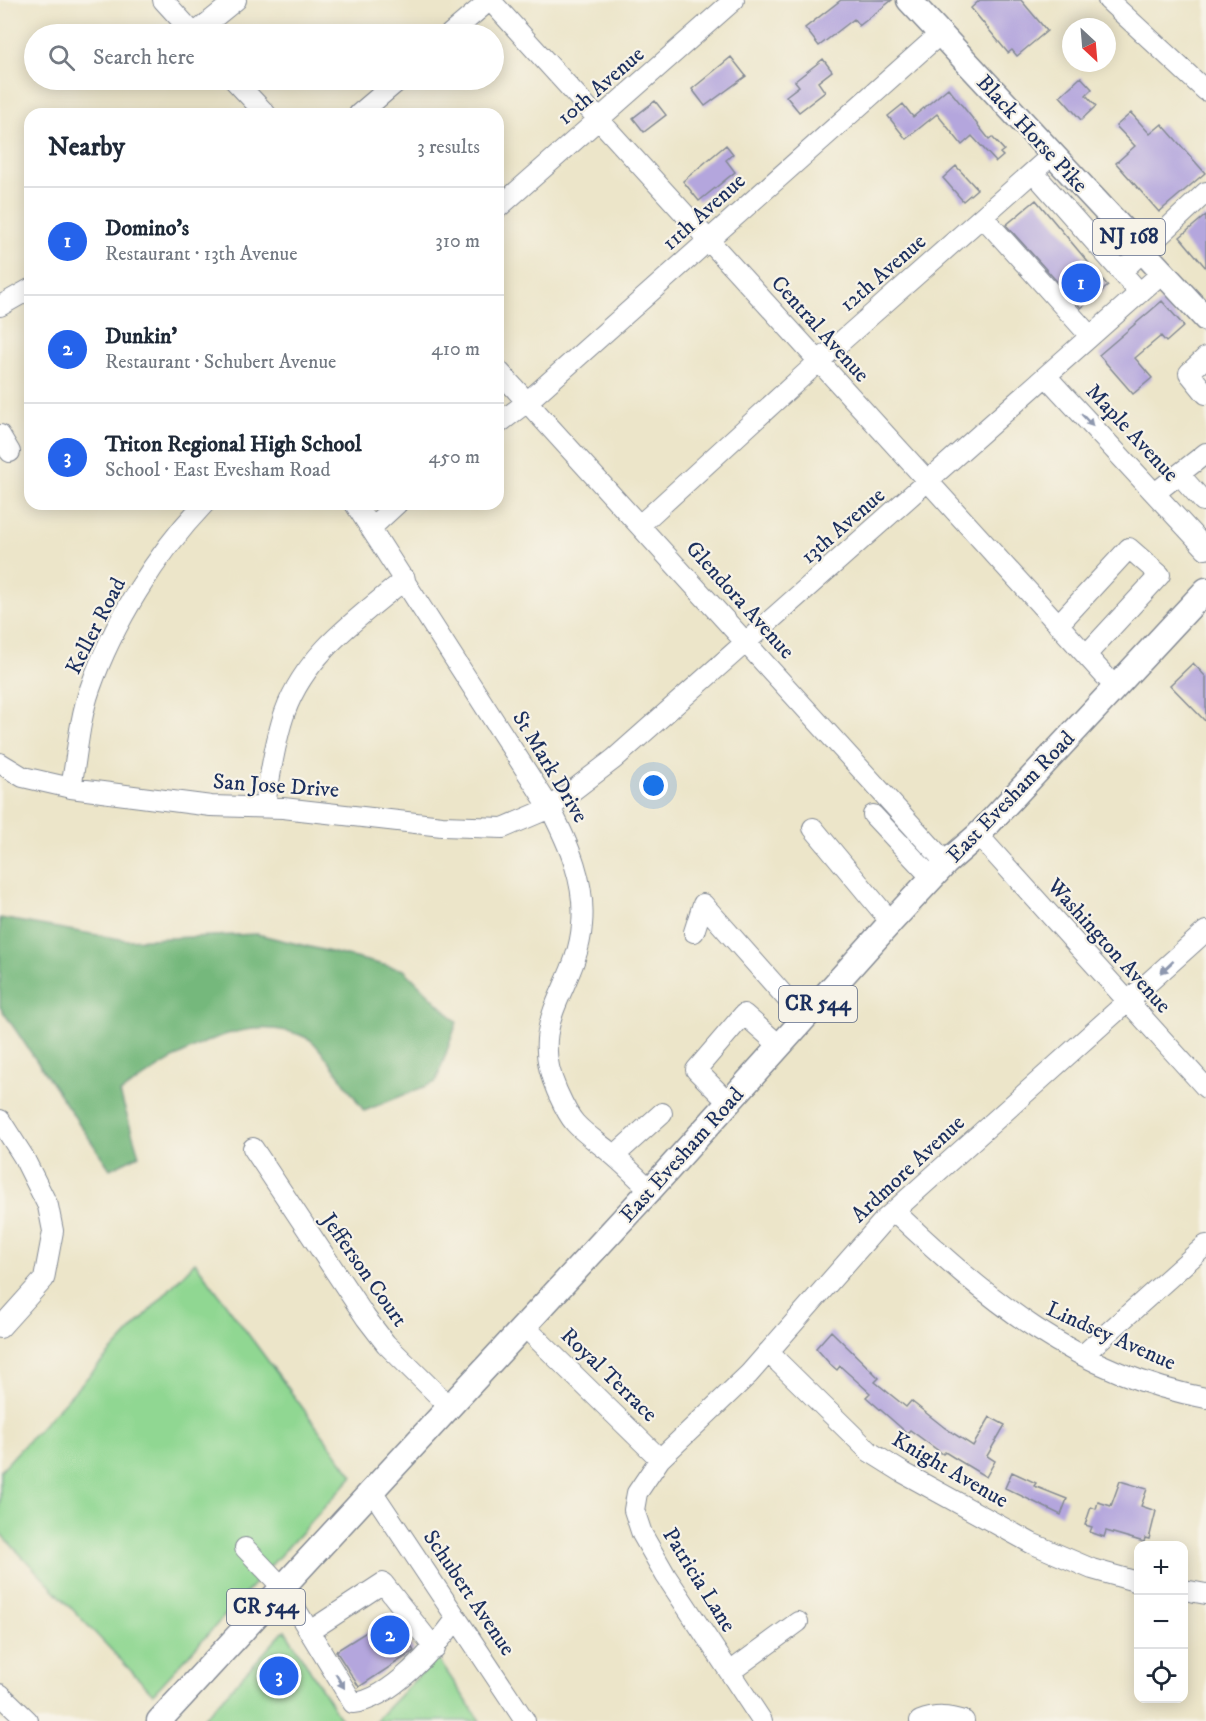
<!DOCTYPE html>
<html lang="en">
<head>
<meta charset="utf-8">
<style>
	:root { --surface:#fff; --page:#f6f6f7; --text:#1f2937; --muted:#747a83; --line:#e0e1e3; --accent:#2563eb }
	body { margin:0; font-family:"IM FELL DW Pica",serif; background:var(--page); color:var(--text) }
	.controls { position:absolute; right:18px; bottom:18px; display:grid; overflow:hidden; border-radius:12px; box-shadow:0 3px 15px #0003 }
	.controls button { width:54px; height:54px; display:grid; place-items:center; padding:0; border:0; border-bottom:2px solid var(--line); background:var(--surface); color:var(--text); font:30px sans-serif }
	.compass { position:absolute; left:1062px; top:18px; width:54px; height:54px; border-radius:50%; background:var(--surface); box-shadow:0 3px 15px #0003; rotate:154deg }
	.you { position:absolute; left:654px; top:786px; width:21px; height:21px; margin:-15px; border:4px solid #fff; border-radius:50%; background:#1a73e8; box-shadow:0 0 0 9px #1a73e833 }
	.badge { display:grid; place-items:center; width:39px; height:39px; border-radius:50%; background:var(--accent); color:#fff; font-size:20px; font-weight:700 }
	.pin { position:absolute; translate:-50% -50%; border:3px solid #fff; box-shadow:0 2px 6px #0006 }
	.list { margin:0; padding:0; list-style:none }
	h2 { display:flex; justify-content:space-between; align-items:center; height:78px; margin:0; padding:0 24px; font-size:26px }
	h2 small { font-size:20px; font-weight:400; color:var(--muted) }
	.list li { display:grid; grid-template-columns:39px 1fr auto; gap:18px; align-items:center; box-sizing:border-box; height:108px; padding:0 24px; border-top:2px solid var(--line) }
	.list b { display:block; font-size:22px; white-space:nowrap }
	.list p { margin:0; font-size:20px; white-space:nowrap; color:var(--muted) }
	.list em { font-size:20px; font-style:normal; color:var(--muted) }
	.icon { flex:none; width:33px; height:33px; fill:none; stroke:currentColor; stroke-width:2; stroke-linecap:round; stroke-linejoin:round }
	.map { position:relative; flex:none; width:1206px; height:1721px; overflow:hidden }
	.search { position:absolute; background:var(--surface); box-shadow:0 3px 15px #0003; left:24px; top:24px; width:480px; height:66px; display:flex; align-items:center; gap:15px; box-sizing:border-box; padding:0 21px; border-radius:33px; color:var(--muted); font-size:22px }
	.panel { position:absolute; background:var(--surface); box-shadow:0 3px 15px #0003; left:24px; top:108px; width:480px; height:402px; border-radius:18px }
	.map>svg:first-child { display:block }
</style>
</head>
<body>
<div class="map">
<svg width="1206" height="1721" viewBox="0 0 1206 1721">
	<rect width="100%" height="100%" fill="#f7f3e8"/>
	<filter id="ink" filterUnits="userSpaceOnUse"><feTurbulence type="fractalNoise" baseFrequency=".0167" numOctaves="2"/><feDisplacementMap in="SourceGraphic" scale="12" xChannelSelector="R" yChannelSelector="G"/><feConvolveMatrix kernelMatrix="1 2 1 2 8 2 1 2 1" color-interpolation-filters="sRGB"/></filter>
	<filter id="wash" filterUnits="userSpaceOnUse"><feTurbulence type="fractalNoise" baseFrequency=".008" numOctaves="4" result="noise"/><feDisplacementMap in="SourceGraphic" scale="24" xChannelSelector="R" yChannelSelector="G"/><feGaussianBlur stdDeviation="1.35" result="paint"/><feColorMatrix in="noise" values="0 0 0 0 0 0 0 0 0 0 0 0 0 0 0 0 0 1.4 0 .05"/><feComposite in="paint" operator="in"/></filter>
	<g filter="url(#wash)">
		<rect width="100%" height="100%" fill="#ece5c9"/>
		<path fill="#90d792" stroke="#568378" stroke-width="1.5" d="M195,1262L353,1476L153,1694L0,1533V1471Z
			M285,1630L342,1721H201Z
			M437,1657L480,1721H375Z"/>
		<path fill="#74b87c" stroke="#48746d" stroke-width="1.5" d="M0,918L126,940L257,934L404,970L457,1022L436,1082L364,1111C355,1098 319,1044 309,1039C243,1006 173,1058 120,1093L139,1155L110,1169L0,1007Z"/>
		<g id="blocks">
			<path fill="#b4a6dd" d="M841,0H892L859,26L854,19L819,46L805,28Z
				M980,0H1021L1047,31L1017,56L1012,50L1008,53L971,8Z
				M731,57L746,76L705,106L692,89Z
				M823,59L832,71L818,82L825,92L799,112L786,96L799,86L795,81Z
				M1081,77L1092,89L1086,95L1096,106L1081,120L1060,96Z
				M948,88L989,139L992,137L1004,150L1000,153L1003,156L996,162L972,136L962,145L937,114L906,139L888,116L903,104L913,117Z
				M655,101L666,115L644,132L633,118Z
				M1131,113L1150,134L1162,124L1205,173L1159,212L1116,163L1135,146L1116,126Z
				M726,145L733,154L726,160L735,172L699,201L683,181Z
				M956,166L977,189L963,201L943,178Z
				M1036,200L1108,286L1081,308L1006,225Z
				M1206,215V268L1180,237Z
				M1162,301L1184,326L1166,342L1161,336L1135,358L1152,378L1133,394L1099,355Z
				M1193,663L1206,677V722L1170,685Z
				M831,1331L879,1378L875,1382L906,1407L911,1401L945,1428L973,1446L990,1417L1005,1425L987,1456L995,1461L986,1477L953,1457L945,1452L943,1454L910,1430L907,1433L866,1397L870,1393L859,1383L840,1366L837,1370L830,1364L816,1348Z
				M1012,1472L1036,1483L1034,1486L1067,1499L1061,1515L1005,1488Z
				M1120,1481L1147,1489L1141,1506L1156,1511L1149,1539L1145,1538L1144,1542L1106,1531L1104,1537L1090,1532L1092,1527L1085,1525L1091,1507L1096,1509L1098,1502L1111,1506Z
				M392,1616L414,1651L359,1687L336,1651Z"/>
		</g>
	</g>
	<g filter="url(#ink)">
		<use href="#blocks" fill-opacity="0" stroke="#848a94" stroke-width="1.5"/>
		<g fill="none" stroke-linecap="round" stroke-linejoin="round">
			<g stroke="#848a94" stroke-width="22">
				<path id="minor" d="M163,0L194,34
					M490,0L1116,688
					M1108,0L1206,91
					M194,34L236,0
					M450,34L490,0
					M234,80L266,114
					M359,114L399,80
					M1033,172L1140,293
					M498,208L734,0
					M983,217L1090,336
					M1121,272L1206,192
					M0,306L30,289
					M1206,357L1189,373L1206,394
					M498,370L946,863
					M1047,377L1206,549
					M498,424L527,402L940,34
					M0,435L10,452
					M1179,474L1203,501
					M1155,493L1206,453
					M355,504L550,808C569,845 586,883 582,925C577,990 525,1019 557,1091C562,1102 567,1114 575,1123C584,1133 596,1141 607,1150C622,1162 636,1176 650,1190
					M640,525L817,363L1052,155
					M371,528L397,504
					M1058,625L1129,548L1160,575L1086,655
					M0,763L23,777L71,788L211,806L283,808L442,826L503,828L550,808L614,759L1162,273
					M71,788C77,756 79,720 90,689C112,625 157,553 204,504
					M264,807C271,776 274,742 285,712C306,653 359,618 405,579
					M873,815L932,878
					M813,828L891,922
					M978,835L1206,1088
					M694,932L703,904L805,1019
					M729,1103L696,1070L744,1014L780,1046
					M0,1120L23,1156L48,1206L53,1231L44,1279L0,1328
					M253,1148L366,1318L386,1344L450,1407
					M614,1156L662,1113
					M894,1211C987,1299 1076,1374 1206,1398
					M524,1326L660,1459
					M768,1352L870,1452L902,1472L1031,1543L1092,1569L1138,1582
					M1083,1355L1206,1245
					M372,1491L525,1721
					M245,1548L283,1588L353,1703C390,1700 436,1647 457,1618
					M1184,1590L1206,1594
					M310,1631L383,1583L435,1649
					M730,1672L798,1622
					M0,1694L28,1721
					M762,1721L666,1576L642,1534L634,1510L637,1493L660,1459L749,1374L884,1220L1206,931
					M920,1721C936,1715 948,1716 964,1721"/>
			</g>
			<g stroke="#848a94" stroke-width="27">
				<path id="major" d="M909,0L1206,319
					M159,1721L650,1190L891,922L946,863L978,835L1206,590"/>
			</g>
			<use href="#minor" stroke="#fff" stroke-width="20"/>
			<use href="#major" stroke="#fff" stroke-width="24"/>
		</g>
		<defs><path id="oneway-solid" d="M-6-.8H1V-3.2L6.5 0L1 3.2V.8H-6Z" transform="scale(1.5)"/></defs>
		<g fill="#8d97ae">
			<use href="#oneway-solid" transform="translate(1087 420) rotate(47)"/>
			<use href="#oneway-solid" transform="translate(1167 967) rotate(137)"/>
			<use href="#oneway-solid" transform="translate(340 1681) rotate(59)"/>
		</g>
	</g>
	<g text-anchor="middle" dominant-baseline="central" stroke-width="4.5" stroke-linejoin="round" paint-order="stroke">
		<g fill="#f7f3e8" stroke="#5d6a87" stroke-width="1.5">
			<rect x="1093" y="219" width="72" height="36" rx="4.5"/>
			<rect x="779" y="986" width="78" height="36" rx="4.5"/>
			<rect x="227" y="1589" width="78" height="36" rx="4.5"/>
		</g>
		<g font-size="21" font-weight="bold" fill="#1b2f5e">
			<text x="1129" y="237">NJ 168</text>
			<text x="818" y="1004">CR 544</text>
			<text x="266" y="1607">CR 544</text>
		</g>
		<g font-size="22" fill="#1b2f5e" stroke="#f7f3e8">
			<text transform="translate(601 86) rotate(-41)">10th Avenue</text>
			<text transform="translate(1032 134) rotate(47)">Black Horse Pike</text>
			<text transform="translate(704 212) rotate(-42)">11th Avenue</text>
			<text transform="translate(883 273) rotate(-41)">12th Avenue</text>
			<text transform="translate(820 329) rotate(48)">Central Avenue</text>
			<text transform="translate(1132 433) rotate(47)">Maple Avenue</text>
			<text transform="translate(843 526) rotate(-41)">13th Avenue</text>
			<text transform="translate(740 600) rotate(48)">Glendora Avenue</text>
			<text transform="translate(96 626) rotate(-63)">Keller Road</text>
			<text transform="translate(550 767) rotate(59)">St Mark Drive</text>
			<text transform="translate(276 786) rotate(4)">San Jose Drive</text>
			<text transform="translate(1011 797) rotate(-46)">East Evesham Road</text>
			<text transform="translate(1109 946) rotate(48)">Washington Avenue</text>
			<text transform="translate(682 1155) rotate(-48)">East Evesham Road</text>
			<text transform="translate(908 1169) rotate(-43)">Ardmore Avenue</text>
			<text transform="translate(364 1270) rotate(55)">Jefferson Court</text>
			<text transform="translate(1111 1336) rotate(24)">Lindsey Avenue</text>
			<text transform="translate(609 1375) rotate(44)">Royal Terrace</text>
			<text transform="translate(950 1470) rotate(30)">Knight Avenue</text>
			<text transform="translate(699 1580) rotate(58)">Patricia Lane</text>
			<text transform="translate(469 1593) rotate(56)">Schubert Avenue</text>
		</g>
	</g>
</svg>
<div class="controls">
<button>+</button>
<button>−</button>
<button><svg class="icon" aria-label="locate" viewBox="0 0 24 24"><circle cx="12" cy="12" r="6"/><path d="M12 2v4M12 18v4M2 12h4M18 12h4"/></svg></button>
</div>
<svg class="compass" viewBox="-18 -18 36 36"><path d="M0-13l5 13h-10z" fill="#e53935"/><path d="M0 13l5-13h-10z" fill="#747a83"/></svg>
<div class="you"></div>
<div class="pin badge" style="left:1081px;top:283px">1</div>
<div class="pin badge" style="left:390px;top:1635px">2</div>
<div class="pin badge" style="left:279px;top:1676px">3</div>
<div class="search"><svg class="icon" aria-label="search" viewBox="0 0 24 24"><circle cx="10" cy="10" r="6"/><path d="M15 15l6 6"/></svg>Search here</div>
<section class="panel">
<h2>Nearby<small>3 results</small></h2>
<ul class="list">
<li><span class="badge">1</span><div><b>Domino's</b><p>Restaurant · 13th Avenue</p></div><em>310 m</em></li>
<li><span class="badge">2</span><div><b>Dunkin'</b><p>Restaurant · Schubert Avenue</p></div><em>410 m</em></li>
<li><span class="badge">3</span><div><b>Triton Regional High School</b><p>School · East Evesham Road</p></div><em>450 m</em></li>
</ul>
</section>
</div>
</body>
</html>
